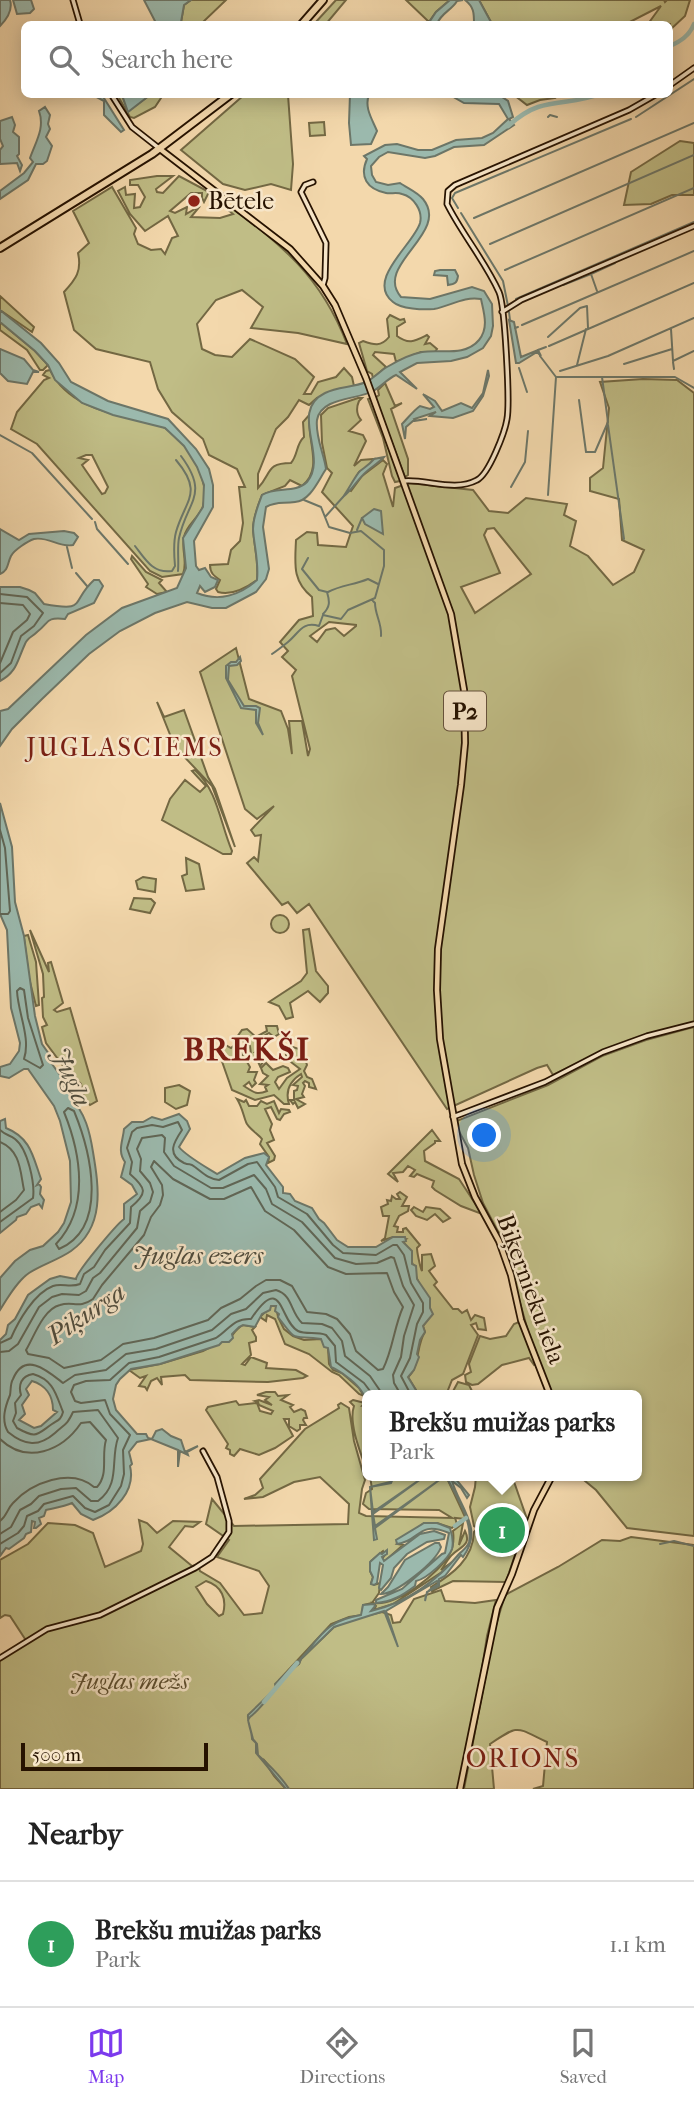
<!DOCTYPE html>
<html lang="en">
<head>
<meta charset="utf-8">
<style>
	:root { --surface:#fff; --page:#f6f6f6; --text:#222; --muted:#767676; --line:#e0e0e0; --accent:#7c3aed }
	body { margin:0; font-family:"IM FELL French Canon",serif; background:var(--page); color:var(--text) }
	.scale { position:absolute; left:21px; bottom:18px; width:187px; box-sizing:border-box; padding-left:7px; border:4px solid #261200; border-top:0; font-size:19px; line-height:24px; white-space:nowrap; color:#261200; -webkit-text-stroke:5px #f7e6c9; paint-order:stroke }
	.you { position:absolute; left:485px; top:1136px; width:24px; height:24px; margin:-18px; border:5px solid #fff; border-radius:50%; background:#1a73e8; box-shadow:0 0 0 10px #1a73e833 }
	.badge { display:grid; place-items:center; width:46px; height:46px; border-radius:50%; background:var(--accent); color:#fff; font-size:23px; font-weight:700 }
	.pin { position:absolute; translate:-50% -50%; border:4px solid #fff; box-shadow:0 2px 7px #0006 }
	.popup { position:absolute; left:362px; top:1390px; width:280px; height:91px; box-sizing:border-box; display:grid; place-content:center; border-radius:10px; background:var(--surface); filter:drop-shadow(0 2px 5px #0005); font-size:23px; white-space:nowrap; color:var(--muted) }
	.popup b { font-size:26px; color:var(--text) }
	.popup::after { content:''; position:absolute; left:50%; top:100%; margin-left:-14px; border:14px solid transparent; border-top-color:var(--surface) }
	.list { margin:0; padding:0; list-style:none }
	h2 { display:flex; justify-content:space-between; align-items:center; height:91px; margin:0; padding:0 28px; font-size:30px }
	h2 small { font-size:23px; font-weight:400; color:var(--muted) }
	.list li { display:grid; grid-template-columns:46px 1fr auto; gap:21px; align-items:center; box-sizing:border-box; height:126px; padding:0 28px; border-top:2px solid var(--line) }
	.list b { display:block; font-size:26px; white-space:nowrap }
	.list p { margin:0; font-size:23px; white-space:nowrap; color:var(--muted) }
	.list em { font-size:23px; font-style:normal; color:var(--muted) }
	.icon { flex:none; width:38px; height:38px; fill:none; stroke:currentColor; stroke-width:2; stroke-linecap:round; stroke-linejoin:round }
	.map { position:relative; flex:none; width:694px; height:1789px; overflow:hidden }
	.search { position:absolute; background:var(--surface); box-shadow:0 4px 18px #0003; left:21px; right:21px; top:21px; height:77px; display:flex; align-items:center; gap:18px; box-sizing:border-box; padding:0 24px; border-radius:10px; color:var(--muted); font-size:26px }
	.sheet { height:217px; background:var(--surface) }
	nav { display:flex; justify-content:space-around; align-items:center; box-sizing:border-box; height:98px; border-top:2px solid var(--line); background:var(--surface); font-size:19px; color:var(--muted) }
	nav a { display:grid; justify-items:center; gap:4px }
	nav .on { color:var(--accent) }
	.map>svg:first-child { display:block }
</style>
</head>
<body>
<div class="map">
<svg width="694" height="1789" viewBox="0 0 694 1789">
	<rect width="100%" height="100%" fill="#f3d8ac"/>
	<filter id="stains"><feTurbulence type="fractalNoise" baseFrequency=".00286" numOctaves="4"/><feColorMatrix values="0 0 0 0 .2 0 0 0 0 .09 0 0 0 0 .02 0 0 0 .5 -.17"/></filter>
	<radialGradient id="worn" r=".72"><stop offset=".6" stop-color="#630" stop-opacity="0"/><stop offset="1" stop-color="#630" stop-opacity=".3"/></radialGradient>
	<path fill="#c0bd86" stroke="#736843" stroke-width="2" fill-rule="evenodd" d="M191,0H226L201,24L181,22L184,5Z
		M336,0H346L326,24H314Z
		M406,0H450L436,12L429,22Z
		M479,0H664L665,2L667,0H690L685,16L670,30V24H648L661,6L626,24H492Z
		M122,95L128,111L150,95H163L155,107L134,118L130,117L119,98Z
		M244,95H288L293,164L291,190L271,184L245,190L223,184L181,150Z
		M514,95H554L555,98L540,100L527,105Z
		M324,122L325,135L310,136L309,123Z
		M680,141L694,143V195H672L651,204L624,205L631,172Z
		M157,176H173L156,189L157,192L163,193L179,176L209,192L204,202L202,198V193H191L170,211L175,213L187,207L186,214L200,206L191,217L220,218L233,214L214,198L217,196C277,242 319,271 347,344L298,333L251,328L263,307L242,290L216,300L197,324L202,349L215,355L232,357L250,339L295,359L314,377L304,394H311L318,382L336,377L344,368L352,377L354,386L317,398L309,405L299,400L288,417L276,429L258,474V488C272,474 265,463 291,463C298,455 296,444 304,437L303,422L310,414C305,438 325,468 302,486L290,480L285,486L262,495C258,506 253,517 253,529C254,546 259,562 257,580C246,588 232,596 218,592L216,589L220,580C214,576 210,573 210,565L228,564L231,550L240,541L243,523L239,487H245L237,469L209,455L203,439L172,412L158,389L150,362L96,349L74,330L64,292C76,279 82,271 78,253L89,243L73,211L112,187L136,228L134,234L138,244L151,250L161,249L165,254L172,238L178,236L168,216L145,231L130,214L118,191L125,187L126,195L135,194L134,208L140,207L145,197L138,185H130V180Z
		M0,296L34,327L32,332L0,310Z
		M390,315L400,320L404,319L405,322L397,327V336C409,345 415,341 427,335L429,337L425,344L430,343L437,349L435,352H421L396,362L394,354L375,352L373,355L386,367L373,378L372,374L367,371L359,343L363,341C374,345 381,347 389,337L387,319Z
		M0,322L35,351L48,365L43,370H40L27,350L0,330Z
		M50,370C66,402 101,412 134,419C144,422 156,423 165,428C187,442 211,479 203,506C200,517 186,525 184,537C181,550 188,562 183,574L162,577L150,571L37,444L11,429L17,412L44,380L49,378L43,375L46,371ZM86,455H92L108,487L105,493L102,494L82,465L88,460L79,458Z
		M643,379L677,380L694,393V1022C641,1036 602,1050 553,1075L547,1065L537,1068L447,1109L309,904L297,913L288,902L282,905L247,863L254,857L258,861L261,835L255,836L251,830L274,806L257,819L245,809L200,672L236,648L249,699L281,711L288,729L292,754L289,721H302L308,756L310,749L292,676L296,670L282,657L288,651L280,642L299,620L313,616L312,597C292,581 295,564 296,540L307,532L317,533L318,545L346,547L353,526L322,492L332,473L327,468L322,443L321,415L328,408L358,398H362L359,401C356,408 356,414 361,420L349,431L363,435L366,441L354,466L361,460L374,459L368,467L359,472L349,490L351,491L362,476L383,460L387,464L383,474L393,507L395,488L409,483L473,490L489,511L508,513L526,498L567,504L564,515L576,521L570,546L588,556L613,585L634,572L644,550L622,540L619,499L590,491V478L603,468L609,408L600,382ZM494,528L531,574L475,613L461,587L500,573L484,535L487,529ZM329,622L356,625V626L344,636L335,628L326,630L317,642L310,636Z
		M385,383L395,406L402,403L391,409L408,459V475L405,477L375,398L379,395L378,390Z
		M371,398L401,480L400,481L395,482L392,476L383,438L368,399Z
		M132,556L146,572L162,580L159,583L167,592L157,594L146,587L148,584L131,559Z
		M157,702L164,717L184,710L208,777L215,789L235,847L212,786L175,747Z
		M195,770C218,791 220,823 232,851L231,854H223L162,820L170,799L185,780L200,792L206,786L192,771Z
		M186,858L199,864L204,889L186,891L182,876L187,874Z
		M143,877L156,879L155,892L138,889L136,881Z
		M134,898L151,899L155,903L150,913L130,909Z
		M271 924a9 9 0 1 1 18 0a9 9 0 1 1-18 0Z
		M309,929L316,971L328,986V993L320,1002L308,991L290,1003L293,1017L286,1019L279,1006L269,1002L301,981L307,973L303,930Z
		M30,930L49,972L48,963L51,962L63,1003L54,1010L57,1012L70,1008L97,1101L90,1105L84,1098L81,1084L64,1067L46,1043L42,1027L47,1025L43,1017L42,998L44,997L43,974Z
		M28,935L36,962L39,1005L36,1006L29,978L24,938V936Z
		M266,1026H277L279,1034L274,1037L269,1033L255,1041L261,1045L255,1052H261L264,1061L260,1066L256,1057L246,1060L250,1067L248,1072H257L254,1080L256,1083L252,1087L249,1082L244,1086C252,1091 256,1096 267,1091L265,1087L268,1085L260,1084L268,1076L263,1073L261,1068L266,1063L273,1070L283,1066L288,1068L290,1072L278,1077L275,1082L279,1089L287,1078L300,1069L287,1059L285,1050L290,1046L302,1050L307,1065L304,1071L307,1077L312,1079L316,1089L309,1087V1083L305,1081L303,1083L305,1086L302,1094L304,1097L296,1099L305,1104L298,1108L295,1102L293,1104L290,1100H294V1091L297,1090L298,1086L293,1085L302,1077L301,1074C290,1081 285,1091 289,1104H284L274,1095L255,1100L232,1090L218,1050L224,1060L222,1043L231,1048L236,1044L241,1047L242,1055L251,1054L250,1046L237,1037L242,1030L247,1029L256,1037L267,1031Z
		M694,1027V1536L627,1528L596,1490L579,1476H637V1395H552L530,1338L502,1239L483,1203L474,1175L468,1148L454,1122L548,1085L602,1056L646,1040Z
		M179,1085L190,1091L187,1105L176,1109L165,1102V1088Z
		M237,1099L244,1102L246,1100L249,1106H257L261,1101L267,1104L274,1101L279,1113L281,1109L289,1110L290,1112L284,1114L280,1120L277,1119L271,1107L265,1109L272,1124L270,1130L274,1140L267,1143L275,1156L274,1160L268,1163L269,1157L260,1144L262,1139C259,1135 247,1127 246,1122C243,1114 242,1107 237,1099Z
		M432,1130L440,1141H435V1143L424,1151L425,1161L459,1179L482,1214L461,1206L435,1190L432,1187L434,1181L417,1174L414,1177L410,1176L415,1170L408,1166L403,1172L393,1173L398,1182L388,1174Z
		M400,1192L407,1197L402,1206H409L408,1211L399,1216L394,1226L398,1227L397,1232H403V1229L406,1228L420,1245L417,1248C417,1252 420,1267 422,1271V1255L431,1254L435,1266L429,1271L437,1282L434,1285L453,1309H458L462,1313L467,1310L471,1320L475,1315L484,1318L486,1330L478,1329L476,1323L471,1325L478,1335L463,1374L452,1380L446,1395H419L408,1377C420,1367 416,1345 425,1332L423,1326C425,1323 428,1320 429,1317C434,1303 422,1292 418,1281C411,1266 413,1254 403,1241L406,1239L393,1237L381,1241L385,1238L389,1216H383L381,1207L388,1204L387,1200L391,1201L392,1196L396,1199H400L397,1194Z
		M414,1207L423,1212L426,1207L440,1209L450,1218L443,1222L435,1214L427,1220L416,1216L411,1210Z
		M271,1306H276L278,1317L284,1329L293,1336L304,1340L321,1339L328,1348L329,1364L333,1370L342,1373L359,1388L364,1396L359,1394L339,1375L332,1372L309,1354L285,1344L275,1319L267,1315L266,1321L260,1317Z
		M519,1322L537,1363L534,1365L529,1358L502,1365L478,1384L472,1385L466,1382L465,1375L471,1372L469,1364L480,1336L490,1339L506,1336L514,1324Z
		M243,1325L255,1327L252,1330L256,1337V1341L249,1343L251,1355L242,1364L245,1365L251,1357L267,1363L266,1368L296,1370L307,1376L303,1378L268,1382L190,1380L185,1375L161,1377L162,1385L157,1378L151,1381L147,1390L145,1387L139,1386L146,1376L140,1378L129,1370L160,1364L203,1351L222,1341L225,1342C233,1338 234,1329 243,1325Z
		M458,1382L469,1385L474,1395H451Z
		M266,1392H275L278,1396L288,1395L281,1400L293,1405L290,1407L294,1412L301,1409L305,1411L307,1418H304L303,1420L306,1425H300V1429L297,1431L289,1426V1419H284L293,1436L275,1448L259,1455L240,1449L234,1456L230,1454V1450L226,1448L228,1444L206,1410L208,1407L236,1401L239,1405L257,1403L260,1411L271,1414L273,1411L259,1405L258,1402L255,1401L259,1400L272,1405L265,1400L269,1397L257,1395Z
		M353,1400L365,1403L362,1406L367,1407V1471C361,1454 348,1423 354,1406L350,1402Z
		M341,1403L349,1408L354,1441L365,1480L362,1489L359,1513L366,1516L452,1518L439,1510L369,1509L363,1504L366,1493L372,1489L370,1476H446L466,1519L455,1518L457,1524L452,1528L437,1523H424L397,1544L403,1545L385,1561L382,1559L385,1555L383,1551L371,1561L370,1571L373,1577L371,1583L374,1585L380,1583L379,1593L372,1603L363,1605L362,1615L349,1617L331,1624L279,1680L275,1689L292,1667L299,1664L301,1659L334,1627L349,1620L382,1612L391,1615L393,1623L400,1622L414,1599L441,1590L445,1601L475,1603L496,1600L487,1636L480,1682L458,1789H289L263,1759L274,1776L286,1789H0V1660L27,1642L10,1616L5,1615L0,1618V1560L28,1544L48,1523L75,1525L93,1533L105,1567L141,1551L143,1544L139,1520L147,1523L157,1533L173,1521L200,1522L193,1527L185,1526L169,1547L192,1566L198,1565L200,1571L220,1583L244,1615L262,1613L269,1586L259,1571L217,1557L229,1540L206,1524L212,1499L234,1526L348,1524L349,1504L320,1477L294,1482L263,1497L244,1499L255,1495L263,1488L260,1479L305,1429L339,1408L338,1405ZM206,1581C222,1586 227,1599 223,1614L219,1616L207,1604L196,1587Z
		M476,1476H512L527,1519L506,1582L453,1581L432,1591L431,1587C453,1574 473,1559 474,1532L478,1528L474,1526L470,1507L475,1487Z
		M463,1523L459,1545L465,1531C472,1545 460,1547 453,1554C448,1558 445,1565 441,1570L452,1562L448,1568L393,1604L374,1610L376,1606L373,1603C396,1607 440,1573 450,1553C454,1546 454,1539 453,1531Z
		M631,1537L694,1545V1789H533L543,1786L547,1742C515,1727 520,1724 490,1744L494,1789H464L494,1632L505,1595L558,1567L602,1540L620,1541Z"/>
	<path fill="#9bb9ad" stroke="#6c7668" stroke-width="2" fill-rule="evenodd" d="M0,0H10C13,10 7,19 0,26Z
		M13,0H31L34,9L30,13L17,14Z
		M144,0H191L184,5L181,22L188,24L156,23Z
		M450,0H463L457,1C452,10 441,13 437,24H428L436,12Z
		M465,0H479L492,24H474C474,13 474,7 465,0Z
		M350,94L369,95C364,107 372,119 377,131L371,144L351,145L349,123Z
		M93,95H102L124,130L121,132L104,115V101Z
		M122,95V94L150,95L128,112Z
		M450,95H499L508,101L513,117L509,119L514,125L484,145L454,147L435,156L425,158L388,152L379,157L371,166L372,175L376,182L388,185L400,183C407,188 417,192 423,199C451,233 373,265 401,297L430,299L472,287L484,291L492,304L493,326L491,336L483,348L467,357L451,361L417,363L400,372L417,389L396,375C387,379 381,387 373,391C357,400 321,397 317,420C315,436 324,454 326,469C318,481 310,501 295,502C283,504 277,501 266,507L263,527L269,569L266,579L256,592L226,608H212L187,602L155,613L120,631L89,654L42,699L12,729L0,746V711L8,709L86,635L122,608L177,588L186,568L183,538L203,507L204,485L197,467L184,446L165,428L113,415L82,403L55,380L48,365L35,351L0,322V310L41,343L59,363L71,382L108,401L168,419L196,449L209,469L213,485V507L194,541L196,566L199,570L205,568L211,577L218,580L215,587L205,592L200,586L197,593C219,602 240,595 257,580C259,562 254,546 253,529C253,517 258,506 262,495C276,486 295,494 307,482C329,457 288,411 325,393C338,386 352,388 366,382C374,378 380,371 387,367C397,361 411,354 422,352C440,349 465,357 479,340C489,328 484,313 481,299C463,296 451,306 434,309C423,310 401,309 393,302C365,280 414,244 420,223C423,211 414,197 402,194C397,192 391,194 386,193C367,189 359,177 367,159L364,156L385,145L397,144L418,150H432L456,140L482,138L493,133L508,119L499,104L464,103Z
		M45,107L50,115L48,124L50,129L46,137L52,146L47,161L43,164H36L28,180L0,199V191L24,173L33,162L30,158C36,141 45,128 39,111Z
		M12,117L15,125L13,132L19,137V154L17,156L22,165L20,171L17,163L0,164V150L3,146L0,139V121Z
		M440,270H455L458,276C457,283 455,284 448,285L447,276L434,275L435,271Z
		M509,320L514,322L521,357L538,350L541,356L537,352L519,363H516Z
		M0,349L24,359L33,370L39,372H33L27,384L8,381L0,373Z
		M488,370L489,376L483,396L473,411L453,418L430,416L436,412L414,419L415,421L427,419L413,421L406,427L405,439L402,424C408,418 413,411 420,406L430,409L434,407L423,394L435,401L442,411L461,403L472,408L483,393Z
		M384,457C378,464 369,468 363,475C355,483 352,490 343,497C349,489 355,476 360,471C365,467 369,465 374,459Z
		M374,509L381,511L383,534L365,524L362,518Z
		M0,529L19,540L29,534L64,531L74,533L78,537L73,545C60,548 48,536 34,539C28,541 14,550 11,556C7,564 9,570 0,574Z
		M94,580H99L103,586L94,603L68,614L65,619C45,617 50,622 37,632C32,637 27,638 25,644C17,661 17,672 0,681V587H20L29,590L35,593L44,604C88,612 70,602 94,580Z
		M240,657L241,661L237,665L229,666L228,680L244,706H256L260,708L258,723L263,735L256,723V710L241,708L226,678V666L231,662H236Z
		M0,803L12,847L15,902L24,936L35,1016L42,1044L49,1054V1060L60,1075L65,1088L73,1094L71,1100C85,1111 90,1133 93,1152C99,1188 105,1227 71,1251C58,1260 41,1265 29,1273C17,1281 7,1299 0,1310V1278L15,1261L30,1250L43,1246L58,1232L64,1223L71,1202L70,1161L60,1121L54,1106L28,1069H24L9,1078L0,1076V1067L10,1064L19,1051L20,1043L11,1008L7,930L0,914Z
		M179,1114L187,1121L190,1129L179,1147C186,1156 206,1167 217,1174L245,1158L264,1153L269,1157L266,1165L283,1187V1193L290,1194L295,1201L312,1208L319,1219L324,1223L337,1240L348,1247H376L393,1237H405L406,1241L403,1242L412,1251V1264L416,1266L417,1279L430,1298V1308L433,1314L423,1326L425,1332L420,1340L417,1354L419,1357L414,1370L408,1377L419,1395H367V1398C364,1396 362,1392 360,1389C354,1381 340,1371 331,1367L328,1348L324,1347L321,1339C289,1335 298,1343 278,1317L279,1314L275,1311L276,1306H271L270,1310L262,1314L255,1327L243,1325L239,1327L232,1334L233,1338L229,1342H222L219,1345L160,1364L131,1369L120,1379L116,1385L113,1399L116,1410L137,1434H146L148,1438L152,1439L156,1431L162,1429L171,1436L181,1440L185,1452L198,1446L187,1452L188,1455L180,1451L178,1467V1450L151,1439L137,1442L129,1452L132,1464L130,1466C136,1491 115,1512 93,1520L81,1514L72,1503C66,1506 55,1508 46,1510L44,1516L39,1518L41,1524L36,1528H34L35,1522L32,1521L31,1532L26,1534L24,1538L9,1549L6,1548L0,1556V1340L6,1334L8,1325L15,1319L28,1295L50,1279L60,1276L76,1279C77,1271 117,1224 124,1219V1204L137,1194L132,1185L121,1177L125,1162C117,1151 123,1141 124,1129L132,1122H143L152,1117L162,1120ZM32,1381C45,1385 53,1395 53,1410L57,1412L41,1426L34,1428L19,1420L25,1414L22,1405L29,1395L26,1389Z
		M5,1119L6,1128C31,1138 33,1157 41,1179L37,1185L39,1184L41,1187L40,1194L44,1200L42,1208L39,1204L31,1207L26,1214L17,1217L16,1220L0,1233V1121Z
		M394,1476L391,1483L370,1487L373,1512L425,1476L373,1514L375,1526L442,1478L375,1528L377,1539L374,1540L370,1487L390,1482Z
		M446,1476H450L451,1480L455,1478L469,1495L467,1498L461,1488L452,1481C460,1508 484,1529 463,1557L461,1555L445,1576L439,1579V1586L427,1592L425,1601C426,1591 429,1590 438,1584L437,1581L386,1611L398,1647L384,1611L334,1627L301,1659L299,1664C282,1675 269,1702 250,1717L248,1720L253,1739L257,1744L258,1755C267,1763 282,1778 289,1789H286L256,1753V1743L252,1739C252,1730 247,1724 248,1715L276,1688L275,1684C286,1673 300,1661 309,1649C326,1628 333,1620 361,1615L363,1605L374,1604L375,1606L371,1611C406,1603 437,1581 459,1554C463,1550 467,1548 469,1542C473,1521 455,1494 446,1476Z
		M424,1523H437L450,1528C452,1534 454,1541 452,1549C449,1558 427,1579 416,1581L415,1586C403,1595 392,1602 376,1603V1600L402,1589L442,1554L445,1553L449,1533C417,1520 421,1541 397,1544L396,1540Z
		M434,1531L445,1535L444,1539L427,1542L407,1554L394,1568L391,1578L381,1590L379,1588L383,1565L380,1563L377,1583L374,1585L371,1584L373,1577L370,1571V1562L380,1553L382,1554L387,1550V1554L382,1557L384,1561L420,1534Z
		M435,1543H439L441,1547C436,1562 396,1594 381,1594L388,1587L405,1560Z"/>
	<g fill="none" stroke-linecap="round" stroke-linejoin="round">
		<path stroke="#606656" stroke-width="2" d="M0,594L27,597L43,613L34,626L21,636L11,663L0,673
			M0,603L23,605L30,614L27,620L13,632L0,663
			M0,830L5,848L10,911L8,914H0
			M20,988L24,990L28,1018L43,1065L40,1068L24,1059C31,1038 18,1013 17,991Z
			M68,1108L74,1111C90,1150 110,1227 59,1249L56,1244C90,1208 81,1154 64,1112Z
			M0,1130C5,1135 10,1135 15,1139C28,1149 35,1184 33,1198L0,1222
			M0,1142C21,1151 20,1171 24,1190L16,1200L0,1212
			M154,1161L173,1179L210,1199H224L251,1187L265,1211L294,1230L328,1267L346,1274L387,1273L394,1292L403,1307C394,1327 393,1349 383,1369L378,1370L356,1351L350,1334L337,1319L326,1314L307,1312L292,1286L280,1280H266L256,1286L240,1299L221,1308L208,1320L154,1338L123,1344L101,1360L64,1368L49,1358L28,1354L26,1350C34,1337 43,1309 60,1305C73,1301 79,1309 93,1299L102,1285L144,1235L151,1217L160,1205L163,1195L162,1185L151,1167Z
			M0,1343L11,1338C18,1322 34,1293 53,1286C62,1283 71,1288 80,1284L84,1274L94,1267L105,1250L130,1223L131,1207C148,1193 146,1188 130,1174L132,1162L127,1148L132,1132L137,1128L152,1125L163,1127L178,1122L182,1130C174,1142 166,1154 184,1163C191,1166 189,1162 195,1167C203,1173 208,1179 219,1180L248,1164L257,1162L275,1187L278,1197L307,1214L333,1245L343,1253L376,1255L393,1245H397L404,1255L411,1283L423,1303V1312L417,1324L410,1358L401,1376L411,1395
			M0,1352L9,1351L18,1344L39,1307L52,1297L62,1294L79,1295L86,1291L93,1278L100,1273L137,1228L140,1211L150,1202L153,1192L150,1183L140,1171L141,1159L137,1149L142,1138L162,1135L165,1138L164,1152L174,1166L211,1188H223L254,1175L266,1189L272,1204L302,1222L335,1258L356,1264L377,1263L391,1257L394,1258L403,1286L414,1305L404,1336L401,1357L393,1375L394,1383L401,1395
			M33,1374C54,1380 56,1395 63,1412C61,1420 58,1420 52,1424C36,1435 37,1439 17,1428L13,1421L16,1413L15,1403L21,1395C18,1385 21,1376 33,1374Z
			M0,1439C27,1465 62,1451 81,1423L90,1422L106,1440C101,1456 109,1474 97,1487H94C71,1467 31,1483 13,1503C7,1509 7,1516 0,1521
			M0,1534L11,1527L20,1510L31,1504L39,1496L61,1489L76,1488L91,1501H98C121,1484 110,1460 118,1438L98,1410L73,1412C67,1425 65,1424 55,1433C39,1447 25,1446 8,1432C1,1420 5,1407 10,1395C11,1390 10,1384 13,1379C25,1350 49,1372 63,1383L75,1375L106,1370L126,1354L156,1349L212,1330L231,1314L246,1309L263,1293L276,1290C293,1295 290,1312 302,1323L322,1324L332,1328L342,1341L345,1356L370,1376L383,1395
			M0,1544L18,1533L24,1526L27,1516L38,1511L44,1504L73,1496L85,1508L95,1512L109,1505L121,1486L124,1474L123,1450L130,1435L110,1414L105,1400L81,1403L75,1401L71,1392L74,1385L86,1381L110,1380L129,1363L159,1357L216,1338C229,1330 233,1318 251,1319C283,1271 279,1321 298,1331C306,1335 317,1331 326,1335L335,1346L336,1362L364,1383L373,1395"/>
		<path stroke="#6c7668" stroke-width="2" d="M548,117L550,115L557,117
			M636,117L694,79
			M458,208L452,198L455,193L631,119
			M461,213L503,281L508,306
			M474,218L694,123
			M490,244L694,155
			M505,270L694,188
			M591,274L615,263
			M563,285L591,274L597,291
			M516,299L694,222
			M509,312L510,320
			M522,325L694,251
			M515,328L518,327
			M671,329L673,361L694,351
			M548,337L580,308L587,306L588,328
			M549,346L694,283
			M538,350L546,347
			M540,356L556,377L548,495
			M673,362L674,369
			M624,364L672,349
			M577,365L586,329
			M519,368L527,392
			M560,371L608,356L694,318
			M556,377H675L694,388
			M579,400L586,452H595L608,422L602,377
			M608,425L624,539
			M0,435L32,453L92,519
			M511,487L525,462L528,431
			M325,517L343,497
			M95,522L97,529L128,564
			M357,530L362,518
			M135,546C145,559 153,574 172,571L175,566C174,555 173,543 176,532C185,500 204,493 176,460
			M67,547L72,568
			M308,558L302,569L319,590L327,592C330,602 330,607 323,614
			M178,571C179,560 177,548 179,538C187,501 210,495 181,456
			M76,573L87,586
			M328,592C341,585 354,585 368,579L378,584
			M373,601L375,603C375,615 382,623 381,636
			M272,654C278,650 283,646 288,642C299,633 302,621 319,626L323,615L341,619L348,610L375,598L384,566V550L361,531L350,533L329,527L321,507L304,500
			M660,1544L674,1541L694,1546"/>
		<path stroke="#9bb9ad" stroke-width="4.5" d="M670,46C681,41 689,36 694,24
			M508,126C517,118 526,111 538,107C558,101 580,102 600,94
			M455,1526L466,1518
			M264,1702L297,1663"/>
		<g stroke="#261200" stroke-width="7">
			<path id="secondary" d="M73,0L80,24
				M670,85L694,68
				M111,94L132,127L160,149
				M313,182L305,185L301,192L326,243L325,278L323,285
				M502,312L521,300L694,226
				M404,481C427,479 455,492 477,480C489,474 505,432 507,419C510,403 505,305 499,292C485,261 462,234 447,204L448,191L455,185L629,110L657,94
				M453,1117L545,1082L603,1052L647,1036L694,1024
				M0,1658L47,1629L100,1615L195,1568L212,1557L229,1532V1521L217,1477L203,1451"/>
		</g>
		<g stroke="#261200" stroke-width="8">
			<path id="primary" d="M160,149L290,249L323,286L335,305L366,378L451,614L464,690L465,743L461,785L438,949L437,990L440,1039L462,1164L475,1197L499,1241L511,1275L521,1320L550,1395
				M460,1789L497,1608L512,1574L534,1510L552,1476"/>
		</g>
		<g stroke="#261200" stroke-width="10">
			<path id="highway" d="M302,24L323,0
				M0,248L152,154L231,94"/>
		</g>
		<use href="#secondary" stroke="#f7e6c9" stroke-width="3.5"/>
		<use href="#primary" stroke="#f3d8ac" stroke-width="4.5"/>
		<use href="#highway" stroke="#f3d8ac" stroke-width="6"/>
	</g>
	<circle fill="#8f2418" stroke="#f7e6c9" stroke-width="2.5" cx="194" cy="201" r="7"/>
	<g text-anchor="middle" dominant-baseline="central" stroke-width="5" stroke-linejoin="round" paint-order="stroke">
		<rect fill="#f7e6c9" stroke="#65523c" stroke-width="2" x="444" y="691.5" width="42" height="39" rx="5"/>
		<g font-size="23" font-weight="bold" fill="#261200">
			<text x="465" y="711">P2</text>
		</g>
		<g font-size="24" fill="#261200" stroke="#f7e6c9" text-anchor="start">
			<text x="208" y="201">Bētele</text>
		</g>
		<g font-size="24" fill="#261200" stroke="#f7e6c9">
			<text transform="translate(531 1289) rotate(70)">Biķernieku iela</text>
		</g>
		<g font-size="24" font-style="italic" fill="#5c4e2f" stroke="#f7e6c9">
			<text x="129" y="1681">Juglas mežs</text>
		</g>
		<g font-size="26" letter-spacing="2" fill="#7a1f14" stroke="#f7e6c9">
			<text x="125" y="747">JUGLASCIEMS</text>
			<text x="523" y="1758">ORIONS</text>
		</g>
		<g font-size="26" font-style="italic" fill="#4f4c3d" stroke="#f7e6c9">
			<text transform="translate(71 1077) rotate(66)">Jugla</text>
			<text x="198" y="1255">Juglas ezers</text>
			<text transform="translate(86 1314) rotate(-34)">Piķurga</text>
		</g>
		<g font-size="32" font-weight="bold" letter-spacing="2" fill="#7a1f14" stroke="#f7e6c9">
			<text x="247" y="1049">BREKŠI</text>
		</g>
	</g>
	<rect width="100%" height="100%" filter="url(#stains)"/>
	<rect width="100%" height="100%" fill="url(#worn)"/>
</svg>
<div class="scale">500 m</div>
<div class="you"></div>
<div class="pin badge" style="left:502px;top:1530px;background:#2e9e5b">1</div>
<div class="popup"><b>Brekšu muižas parks</b>Park</div>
<div class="search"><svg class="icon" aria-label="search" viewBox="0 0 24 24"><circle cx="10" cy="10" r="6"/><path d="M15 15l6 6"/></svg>Search here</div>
</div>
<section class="sheet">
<h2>Nearby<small></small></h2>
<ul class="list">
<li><span class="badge" style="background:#2e9e5b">1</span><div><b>Brekšu muižas parks</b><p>Park</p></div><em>1.1 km</em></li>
</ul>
</section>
<nav>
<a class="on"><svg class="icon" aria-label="map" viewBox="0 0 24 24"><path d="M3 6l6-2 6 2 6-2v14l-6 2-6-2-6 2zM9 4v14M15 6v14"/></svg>Map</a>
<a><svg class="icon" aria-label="directions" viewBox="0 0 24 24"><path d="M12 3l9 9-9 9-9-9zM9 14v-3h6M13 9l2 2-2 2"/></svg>Directions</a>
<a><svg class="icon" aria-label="saved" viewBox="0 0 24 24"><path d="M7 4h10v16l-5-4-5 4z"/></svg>Saved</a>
</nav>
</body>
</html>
